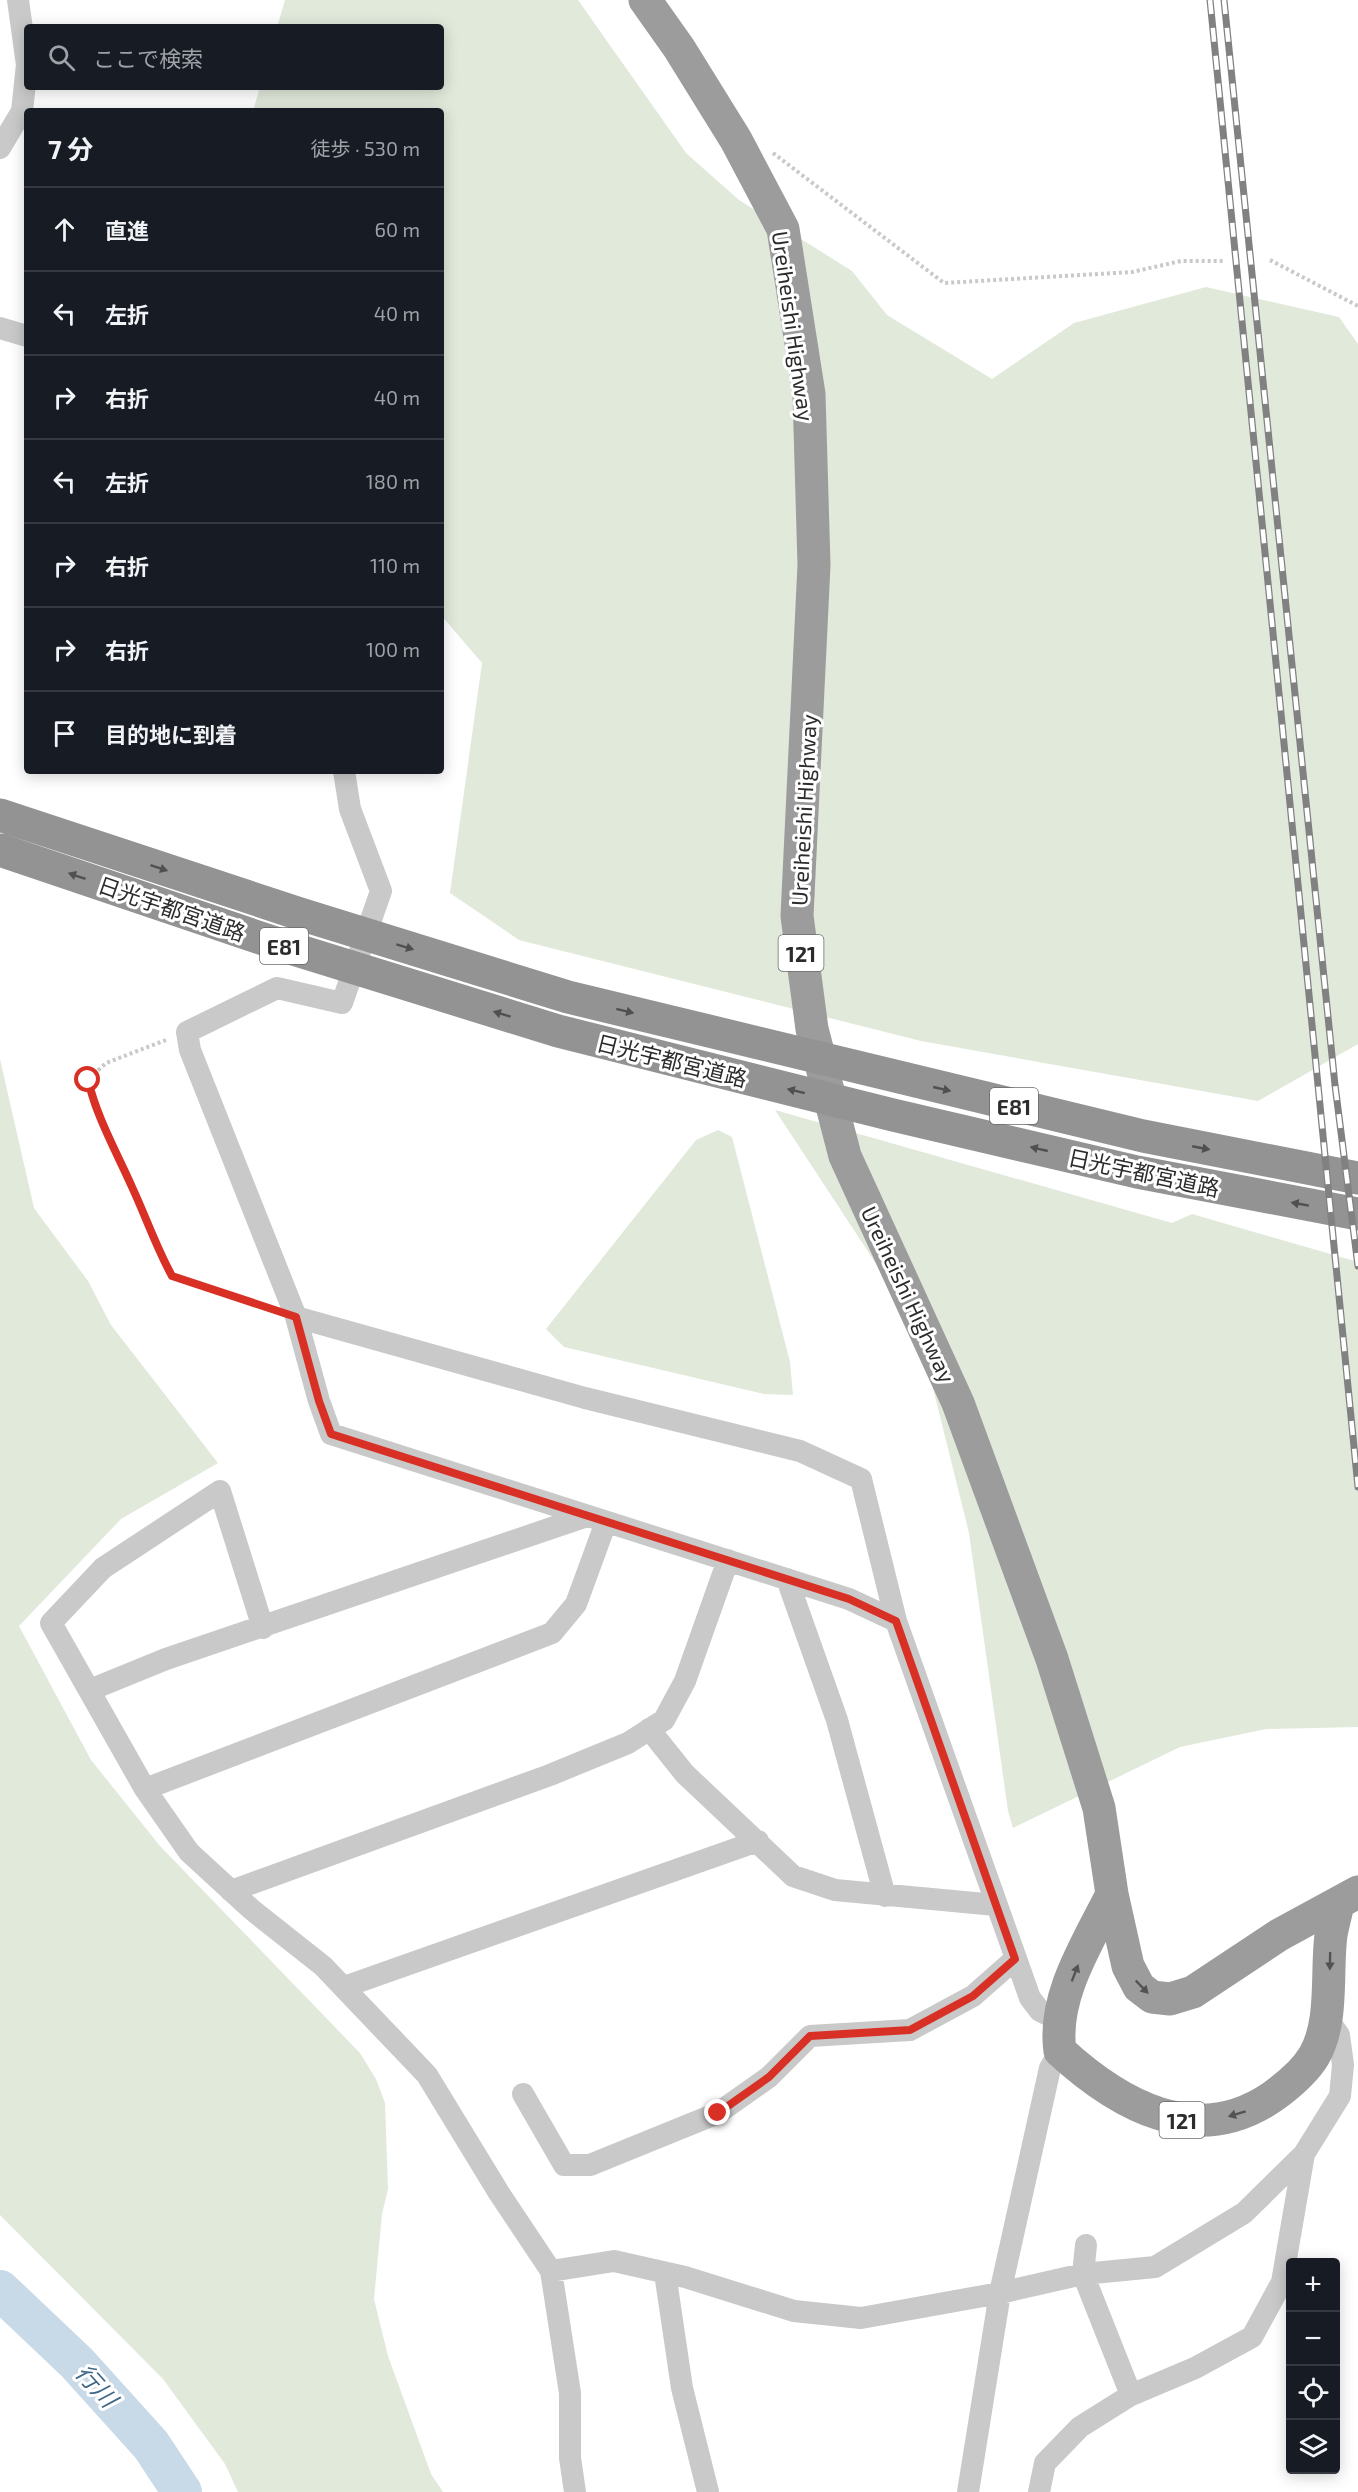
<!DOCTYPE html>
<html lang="ja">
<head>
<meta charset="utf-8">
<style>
	:root { --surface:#171b24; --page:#20242c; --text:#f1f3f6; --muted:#9ea1a6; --line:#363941 }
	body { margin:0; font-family:"Exo 2","Noto Sans JP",sans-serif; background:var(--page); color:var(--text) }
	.controls { position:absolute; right:18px; bottom:18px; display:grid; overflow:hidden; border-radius:6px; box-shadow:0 3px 15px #0003 }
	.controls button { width:54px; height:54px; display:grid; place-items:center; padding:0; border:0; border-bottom:2px solid var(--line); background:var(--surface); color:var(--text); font:30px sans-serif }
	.stop { position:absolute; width:18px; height:18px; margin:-14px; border:4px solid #d93025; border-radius:50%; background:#fff }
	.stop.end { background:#d93025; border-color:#fff; box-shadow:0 2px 6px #0008 }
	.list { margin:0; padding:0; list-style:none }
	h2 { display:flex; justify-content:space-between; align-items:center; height:78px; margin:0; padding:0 24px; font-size:26px }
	h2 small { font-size:20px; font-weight:400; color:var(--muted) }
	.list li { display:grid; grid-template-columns:39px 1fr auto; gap:18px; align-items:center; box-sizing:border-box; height:84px; padding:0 24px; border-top:2px solid var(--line) }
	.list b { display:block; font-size:22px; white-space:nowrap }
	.list em { font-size:20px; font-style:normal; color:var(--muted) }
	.icon { flex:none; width:33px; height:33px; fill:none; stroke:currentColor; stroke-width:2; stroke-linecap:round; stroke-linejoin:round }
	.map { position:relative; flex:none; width:1358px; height:2492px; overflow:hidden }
	.search { position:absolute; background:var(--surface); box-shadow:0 3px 15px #0003; left:24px; top:24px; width:420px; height:66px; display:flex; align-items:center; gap:15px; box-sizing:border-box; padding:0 21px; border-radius:6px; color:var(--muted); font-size:22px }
	.panel { position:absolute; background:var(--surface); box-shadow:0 3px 15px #0003; left:24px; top:108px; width:420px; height:666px; border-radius:6px }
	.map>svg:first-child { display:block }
</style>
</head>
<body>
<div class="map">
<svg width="1358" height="2492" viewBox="0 0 1358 2492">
	<rect width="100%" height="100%" fill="#fff"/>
	<path fill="#e1e9db" d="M285,0H578L686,153L739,200L852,271L887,315L992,379L1074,323L1206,287L1339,317L1358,344V1044L1258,1101L921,1041L519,940L450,893L482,663L441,615V111H253L260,87H441V27H277Z
		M0,1059L34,1208L88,1281L111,1325L218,1463L121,1519L19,1626L91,1760L160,1846L360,2053L376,2079L385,2103L388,2189L382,2214L374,2299L388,2356L431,2474L443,2492H238L225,2464L163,2379L0,2215Z
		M775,1110L1172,1223L1192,1214L1358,1262V1727L1266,1729L1180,1747L1013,1828L1008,1811L969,1533L929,1372L940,1361Z
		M718,1130L732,1137L790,1362L793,1395L764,1394L564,1347L546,1329L696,1140Z"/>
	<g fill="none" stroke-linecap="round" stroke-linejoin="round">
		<path stroke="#c8d9e8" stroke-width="40" d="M0,2290L77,2363L151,2445L182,2492"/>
		<path stroke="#c9c9c9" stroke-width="4" stroke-dasharray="3 3" stroke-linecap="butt" d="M773,153L944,283L1132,272L1181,261H1225
			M1270,260L1358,306
			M166,1040L106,1063L88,1080L94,1107L172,1276L268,1307"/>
		<path stroke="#c9c9c9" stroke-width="22" d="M0,148L22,111L27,65L18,0
			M0,328L27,336
			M344,771L350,809L381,891L342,1003L277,988L187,1032L190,1050L296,1317L319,1401L331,1434L849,1599L896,1621L1030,1998L1040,2011L1060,2021
			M296,1317L585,1398L800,1451L861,1479L896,1621
			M787,1579L837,1720L885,1896
			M263,1628L220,1491L103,1568L51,1623L145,1789L189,1852L251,1909L323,1966L427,2075L499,2193L551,2271L570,2393V2458L575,2492
			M90,1690L166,1659L587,1516
			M649,1729L685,1774L793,1876L835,1890L996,1905
			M145,1789L552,1633L576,1604L606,1522
			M231,1891L550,1775L628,1743L664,1720L685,1681L728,1560
			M344,1987L758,1841
			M523,2094L564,2165H590L718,2113L769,2077L810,2036L910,2030L973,1996L1015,1959
			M1086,2245L1083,2274L1131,2395
			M551,2271L614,2261L685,2277L794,2311L861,2318L1000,2293L1083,2274L1155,2267L1244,2213L1304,2154L1340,2096L1343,2065L1339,2035L1325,2015
			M665,2273L682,2388L708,2492
			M968,2492L1000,2293L1050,2068L1060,2051
			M1039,2492L1045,2463L1080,2427L1131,2395L1195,2368L1252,2337L1282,2282L1304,2154"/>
		<path stroke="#9c9c9c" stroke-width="33" d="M645,0L679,48L736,140L783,229L809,394L814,565L797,916L812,1029L845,1156L958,1403L1052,1659L1099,1808L1112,1894L1128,1966L1139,1987L1152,1997L1170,1999L1193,1992L1279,1935L1358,1892
			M1112,1894C1089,1941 1052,1996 1060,2051C1119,2105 1196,2149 1272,2097C1286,2087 1305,2071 1314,2056C1334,2022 1326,1971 1331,1935C1333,1924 1336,1914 1338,1903"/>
		<path stroke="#939393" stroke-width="33" d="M0,815L300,914L568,997L1143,1136L1358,1178
			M0,850L290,948L558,1031L893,1115L1137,1172L1358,1214"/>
		<g stroke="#818181" stroke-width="7">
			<path id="rail" d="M1210,0L1358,1487
				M1224,0L1335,1085L1358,1266"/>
		</g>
		<use href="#rail" stroke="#fff" stroke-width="4.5" stroke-dasharray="14" stroke-linecap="butt"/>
	</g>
	<defs><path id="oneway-solid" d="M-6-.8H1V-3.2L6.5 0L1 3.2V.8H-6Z" transform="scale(1.5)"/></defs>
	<g fill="#505050">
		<use href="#oneway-solid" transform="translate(159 868) rotate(18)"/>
		<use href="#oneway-solid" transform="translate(77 876) rotate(-161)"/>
		<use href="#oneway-solid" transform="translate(405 947) rotate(17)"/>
		<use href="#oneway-solid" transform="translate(625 1011) rotate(14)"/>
		<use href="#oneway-solid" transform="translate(502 1014) rotate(-163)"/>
		<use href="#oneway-solid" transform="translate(942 1089) rotate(13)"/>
		<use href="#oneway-solid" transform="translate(796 1091) rotate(-166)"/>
		<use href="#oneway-solid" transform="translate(1201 1148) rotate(11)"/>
		<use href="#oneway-solid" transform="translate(1039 1149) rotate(-167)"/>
		<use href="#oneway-solid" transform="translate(1300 1204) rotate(-170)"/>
	</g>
	<g fill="#535353">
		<use href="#oneway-solid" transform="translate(1330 1961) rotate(91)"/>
		<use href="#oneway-solid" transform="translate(1075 1973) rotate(-69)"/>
		<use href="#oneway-solid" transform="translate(1142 1987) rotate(46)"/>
		<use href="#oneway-solid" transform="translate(1237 2114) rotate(163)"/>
	</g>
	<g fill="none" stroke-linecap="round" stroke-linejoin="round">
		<path stroke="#d93025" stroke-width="8" d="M88,1080C97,1118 116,1151 132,1187C146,1217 156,1247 172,1276L296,1317L319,1401L331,1434L849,1599L896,1621L1015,1959L973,1996L910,2030L810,2036L769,2077L718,2113"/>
	</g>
	<g text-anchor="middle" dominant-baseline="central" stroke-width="6" stroke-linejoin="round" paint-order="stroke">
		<g fill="#fff" stroke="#6b6b6b" stroke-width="1.5">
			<rect x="260" y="928" width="48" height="36" rx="4.5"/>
			<rect x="778.5" y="935" width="45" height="36" rx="4.5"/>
			<rect x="990" y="1088" width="48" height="36" rx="4.5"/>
			<rect x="1159.5" y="2102" width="45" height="36" rx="4.5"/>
		</g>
		<g font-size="21" font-weight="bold" fill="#2c2c2c">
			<text x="284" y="946">E81</text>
			<text x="801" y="953">121</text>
			<text x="1014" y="1106">E81</text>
			<text x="1182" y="2120">121</text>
		</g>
		<g font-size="22" fill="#2c2c2c" stroke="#fff">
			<text transform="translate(794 326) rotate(82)">Ureiheishi Highway</text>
			<text transform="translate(803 810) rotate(-87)">Ureiheishi Highway</text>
			<text transform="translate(172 908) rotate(19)">日光宇都宮道路</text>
			<text transform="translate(672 1060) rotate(14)">日光宇都宮道路</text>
			<text transform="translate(1144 1172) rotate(12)">日光宇都宮道路</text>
			<text transform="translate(909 1294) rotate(65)">Ureiheishi Highway</text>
		</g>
		<g font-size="24" font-style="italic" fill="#406888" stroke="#fff">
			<text transform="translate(97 2385) rotate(48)">行川</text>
		</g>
	</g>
</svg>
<div class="controls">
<button>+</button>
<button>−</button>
<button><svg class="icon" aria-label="locate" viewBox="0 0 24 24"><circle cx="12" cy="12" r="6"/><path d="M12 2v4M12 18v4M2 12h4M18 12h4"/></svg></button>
<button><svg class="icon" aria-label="layers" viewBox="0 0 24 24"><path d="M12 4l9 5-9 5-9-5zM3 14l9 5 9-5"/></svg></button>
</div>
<div class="stop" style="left:88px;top:1080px"></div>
<div class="stop end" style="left:718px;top:2113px"></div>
<div class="search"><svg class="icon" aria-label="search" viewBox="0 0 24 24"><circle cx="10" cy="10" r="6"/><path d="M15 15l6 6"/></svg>ここで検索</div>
<section class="panel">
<h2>7 分<small>徒歩 · 530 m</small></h2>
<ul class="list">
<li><svg class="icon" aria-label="ahead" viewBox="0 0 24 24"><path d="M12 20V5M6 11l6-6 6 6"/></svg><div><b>直進</b></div><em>60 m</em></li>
<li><svg class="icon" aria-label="left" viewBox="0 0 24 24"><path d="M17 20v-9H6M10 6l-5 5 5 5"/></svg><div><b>左折</b></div><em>40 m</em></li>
<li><svg class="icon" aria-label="right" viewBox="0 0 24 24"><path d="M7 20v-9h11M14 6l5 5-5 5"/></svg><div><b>右折</b></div><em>40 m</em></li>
<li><svg class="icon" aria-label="left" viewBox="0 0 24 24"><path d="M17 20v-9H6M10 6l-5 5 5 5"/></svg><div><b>左折</b></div><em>180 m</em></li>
<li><svg class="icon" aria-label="right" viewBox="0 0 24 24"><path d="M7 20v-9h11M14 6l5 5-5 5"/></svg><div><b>右折</b></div><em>110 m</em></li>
<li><svg class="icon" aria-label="right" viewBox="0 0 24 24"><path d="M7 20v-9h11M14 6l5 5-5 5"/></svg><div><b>右折</b></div><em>100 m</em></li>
<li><svg class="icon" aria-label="arrive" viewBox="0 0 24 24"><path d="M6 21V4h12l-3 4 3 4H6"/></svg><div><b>目的地に到着</b></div></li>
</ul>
</section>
</div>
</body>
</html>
